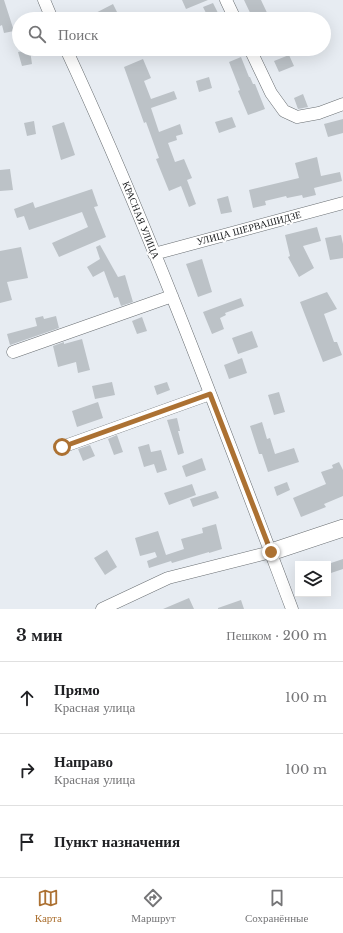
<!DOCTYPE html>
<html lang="ru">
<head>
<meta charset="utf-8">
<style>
	:root { --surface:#fff; --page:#f6f6f6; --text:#202124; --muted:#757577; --line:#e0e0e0; --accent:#ac7132 }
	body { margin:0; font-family:"Libre Baskerville",serif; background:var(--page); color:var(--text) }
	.controls { position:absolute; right:12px; bottom:12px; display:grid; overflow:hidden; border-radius:0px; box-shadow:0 4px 16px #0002 }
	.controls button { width:36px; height:36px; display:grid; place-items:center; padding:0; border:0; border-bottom:1px solid var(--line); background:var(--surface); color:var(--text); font:20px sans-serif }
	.stop { position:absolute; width:12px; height:12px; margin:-9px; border:3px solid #ac7132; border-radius:50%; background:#fff }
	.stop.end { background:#ac7132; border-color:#fff; box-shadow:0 1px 4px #0008 }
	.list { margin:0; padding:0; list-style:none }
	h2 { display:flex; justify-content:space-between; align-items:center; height:52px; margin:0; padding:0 16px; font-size:17px }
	h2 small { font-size:13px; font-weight:400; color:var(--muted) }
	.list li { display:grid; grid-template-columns:26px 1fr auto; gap:12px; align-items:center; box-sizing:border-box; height:72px; padding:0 16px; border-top:1px solid var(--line) }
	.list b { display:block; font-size:15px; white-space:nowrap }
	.list p { margin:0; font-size:13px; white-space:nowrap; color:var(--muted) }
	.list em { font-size:13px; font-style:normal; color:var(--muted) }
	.icon { flex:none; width:22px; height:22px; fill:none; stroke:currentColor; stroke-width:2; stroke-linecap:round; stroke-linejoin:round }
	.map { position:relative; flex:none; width:343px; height:609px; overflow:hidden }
	.search { position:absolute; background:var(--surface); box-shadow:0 4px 16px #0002; left:12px; right:12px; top:12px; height:44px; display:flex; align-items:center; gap:10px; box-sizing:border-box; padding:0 14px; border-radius:22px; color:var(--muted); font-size:15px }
	.sheet { height:268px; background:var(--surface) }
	nav { display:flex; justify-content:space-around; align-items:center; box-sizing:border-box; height:56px; border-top:1px solid var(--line); background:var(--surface); font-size:11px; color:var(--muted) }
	nav a { display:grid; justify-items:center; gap:2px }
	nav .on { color:var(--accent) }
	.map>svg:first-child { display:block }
</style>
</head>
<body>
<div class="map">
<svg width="343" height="609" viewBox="0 0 343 609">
	<rect width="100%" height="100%" fill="#e7ecf2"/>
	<path fill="#bcc2c7" d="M0,0H4L14,31L4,33L2,25L0,26Z
		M182,0H208L186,9Z
		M244,0H261L270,19H253Z
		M213,3L221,19H209L203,7Z
		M113,4L117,12L113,14L116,19H84Z
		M30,50L32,64L22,66L18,52Z
		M289,55L294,66L279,72L274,61Z
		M241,57L249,77H250L253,84H255L265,109L248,115L238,91L240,90L229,62Z
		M143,59L151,78L144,81L151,99L174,91L177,99L151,108L159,132L180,124L183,134L176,136L177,140L168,143L175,162L184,159L192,178L187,180L196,204L189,207L181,186L169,191L156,159L159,158L146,122L144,123L124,67Z
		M209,77L212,88L199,92L196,81Z
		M303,94L308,107L298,109L294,98Z
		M232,117L236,127L219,133L215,122Z
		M343,119V133L328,137L324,124Z
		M34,121L36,134L27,136L24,123Z
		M64,122L75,155L61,160L52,126Z
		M317,157L321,176L340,172L342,181L314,188L316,195L303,198L302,195L287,198L286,196L265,201L266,205L253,208L249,190L299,178L295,163Z
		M10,169L13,190L0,191V170Z
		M92,189L98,206L94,207L106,237L59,257L52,243L88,227L82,212L29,230L24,216L17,218L14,209L33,202L35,208Z
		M228,196L232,212L221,214L217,199Z
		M317,227L321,241L303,246L314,268L299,277L288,257L290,256L285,235Z
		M341,235L343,244V258L330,260L325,238Z
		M100,245L118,277L125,275L133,302L121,306L118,297L114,298L104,271L93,277L87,267L100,259L96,247Z
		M21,247L28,278L7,282L12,300L0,303V251Z
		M202,259L212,292L198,297L186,264Z
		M327,292L337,309L324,314L334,342H337L342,355L323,362L300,302Z
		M241,298L244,306L225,313L226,315L220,318L224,329L212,334L203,312Z
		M43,316L44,319L56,316L59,328L10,345L7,334L37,326L35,318Z
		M142,317L147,331L137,334L132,321Z
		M252,331L258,347L238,354L232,338Z
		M82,339L90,370L78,373L76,362L58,367L53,346L64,342V344Z
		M242,358L247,373L229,379L224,365Z
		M112,382L115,395L95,399L92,386Z
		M167,382L170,390L157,395L154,386Z
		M279,392L285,412L274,415L268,395Z
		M98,402L103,418L77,427L72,411Z
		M177,418L180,431H178L184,453L178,455L167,420Z
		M262,422L267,439L270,438L275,454L294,448L299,462L268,472L262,454H259L250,426Z
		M117,435L123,452L114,455L108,439Z
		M149,444L151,452L161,450L167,470L157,473L154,464L144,467L138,447Z
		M90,445L95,456L83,461L78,449Z
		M202,458L206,470L186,477L182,466Z
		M339,462L343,470V496L324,504L326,507L301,517L293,498L326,484L321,472L333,468L332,465Z
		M287,482L290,490L277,496L274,487Z
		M192,484L196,495L169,505L164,493Z
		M216,491L219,498L193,507L190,499Z
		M216,524L222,549L209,553V552L172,563L171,561L149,568L147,561L157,557L155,552L140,556L135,538L158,531L166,555L184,549L181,539L203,533L202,528Z
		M107,550L117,567L105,575L94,558Z
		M343,559V569L328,574V564Z
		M189,598L194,609H163Z
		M241,600L244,609H218V608Z"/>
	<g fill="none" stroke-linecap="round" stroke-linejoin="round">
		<g stroke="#696e72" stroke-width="13">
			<path id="street" d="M44,0L52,19
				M226,0L235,19
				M66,49C151,232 221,421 292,609
				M250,49L271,93L284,111L297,117L319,113L343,104
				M154,254L343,203
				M13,352L172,296
				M62,447L210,394
				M102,609L168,578L271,552"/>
		</g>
		<g stroke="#696e72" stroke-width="18">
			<path id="secondary" d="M271,552L343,528"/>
		</g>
		<use href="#street" stroke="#fff" stroke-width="12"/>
		<use href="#secondary" stroke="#fff" stroke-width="17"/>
	</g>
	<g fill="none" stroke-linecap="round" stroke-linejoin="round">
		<path stroke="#ac7132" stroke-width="5" d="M62,447L210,394L271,552"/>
	</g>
	<g text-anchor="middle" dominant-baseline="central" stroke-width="3.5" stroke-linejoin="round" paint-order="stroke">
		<g font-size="10" fill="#212325" stroke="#fff">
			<text transform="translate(141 220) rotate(68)">КРАСНАЯ УЛИЦА</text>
			<text transform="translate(249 228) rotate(-15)">УЛИЦА ШЕРВАШИДЗЕ</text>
		</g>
	</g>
</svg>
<div class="controls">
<button><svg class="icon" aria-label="layers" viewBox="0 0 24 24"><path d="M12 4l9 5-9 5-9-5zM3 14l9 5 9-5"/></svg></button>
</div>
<div class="stop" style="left:62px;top:447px"></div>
<div class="stop end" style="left:271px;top:552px"></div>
<div class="search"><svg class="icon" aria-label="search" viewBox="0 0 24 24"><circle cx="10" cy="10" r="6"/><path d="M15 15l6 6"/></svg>Поиск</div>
</div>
<section class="sheet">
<h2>3 мин<small>Пешком · 200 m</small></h2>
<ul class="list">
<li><svg class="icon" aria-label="ahead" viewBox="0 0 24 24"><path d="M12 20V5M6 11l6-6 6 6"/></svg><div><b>Прямо</b><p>Красная улица</p></div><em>100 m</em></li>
<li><svg class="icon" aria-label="right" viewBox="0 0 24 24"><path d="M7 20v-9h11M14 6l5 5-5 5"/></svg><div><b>Направо</b><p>Красная улица</p></div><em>100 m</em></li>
<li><svg class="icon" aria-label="arrive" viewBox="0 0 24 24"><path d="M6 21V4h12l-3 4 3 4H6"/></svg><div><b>Пункт назначения</b></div></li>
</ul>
</section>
<nav>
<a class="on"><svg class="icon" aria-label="map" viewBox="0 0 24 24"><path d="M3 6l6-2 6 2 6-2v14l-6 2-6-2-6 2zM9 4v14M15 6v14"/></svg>Карта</a>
<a><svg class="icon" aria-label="directions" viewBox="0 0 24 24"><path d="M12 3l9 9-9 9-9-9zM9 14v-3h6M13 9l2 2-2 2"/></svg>Маршрут</a>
<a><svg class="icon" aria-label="saved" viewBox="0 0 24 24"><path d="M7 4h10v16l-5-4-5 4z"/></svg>Сохранённые</a>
</nav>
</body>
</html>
